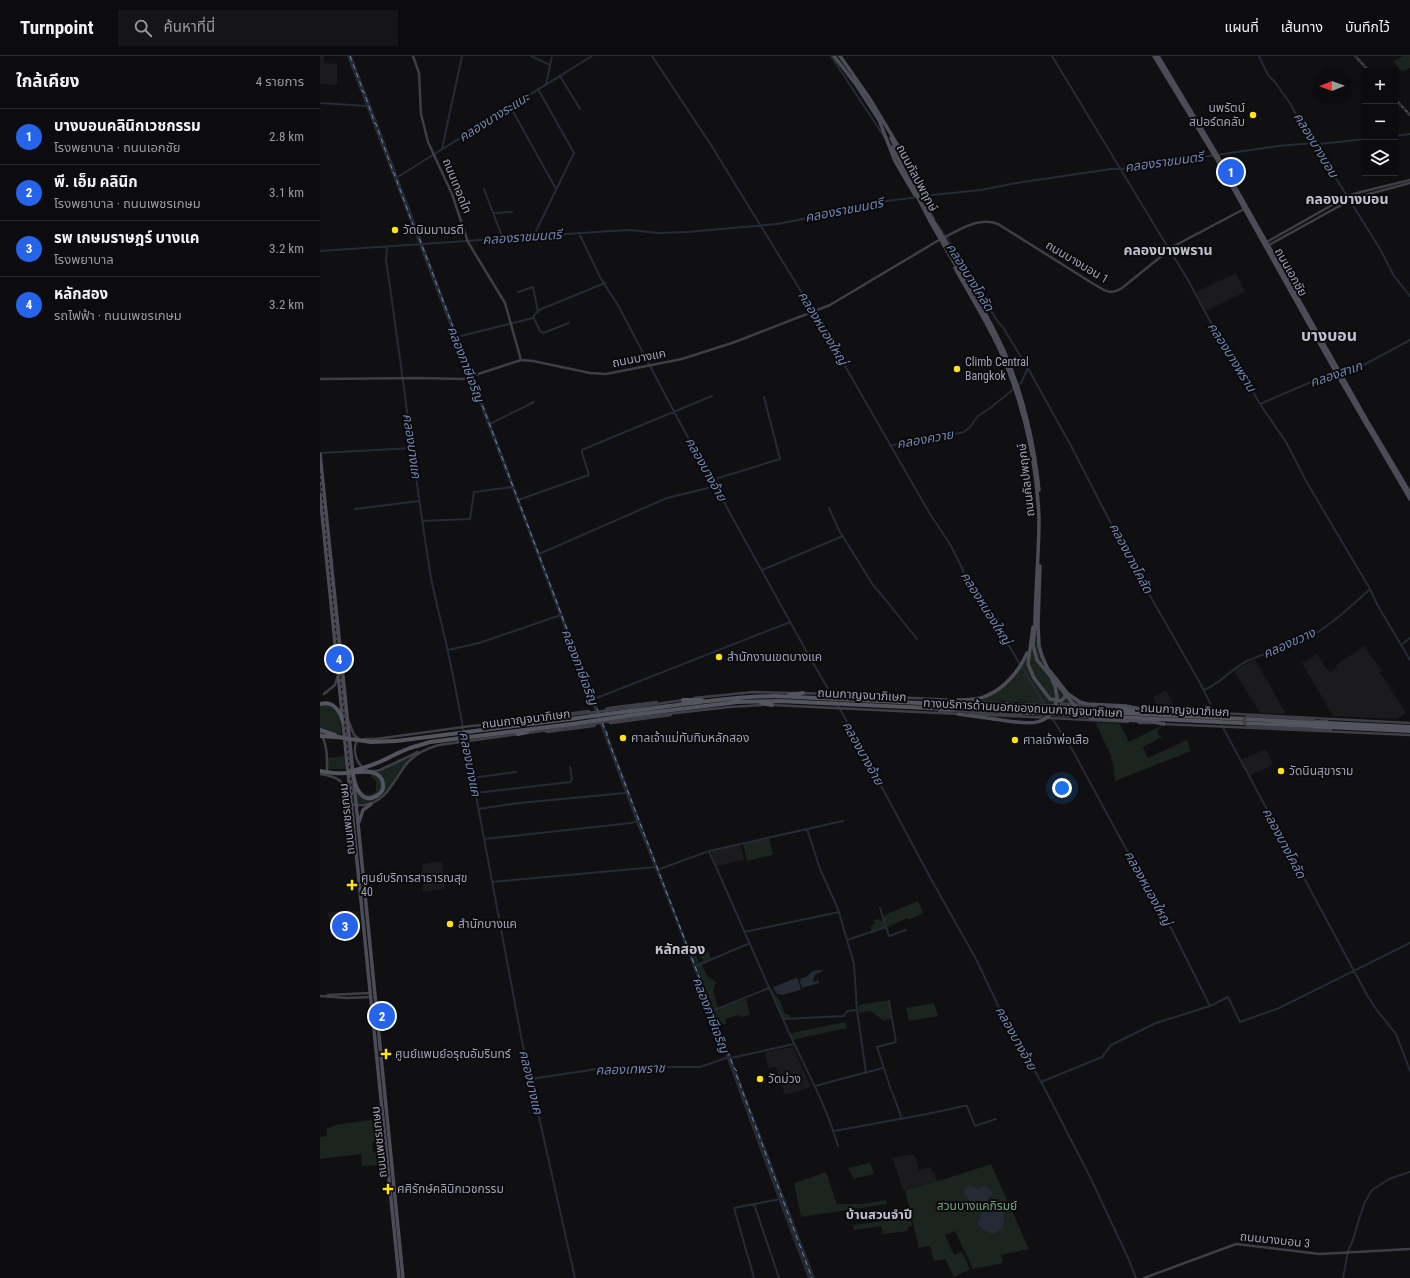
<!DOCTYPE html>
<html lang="th">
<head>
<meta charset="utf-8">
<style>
	:root { --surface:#0c0b0d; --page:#151416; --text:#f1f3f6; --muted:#9a9b9d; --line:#2c2b2e; --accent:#2563eb }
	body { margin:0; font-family:"Roboto Condensed","Noto Sans Thai",sans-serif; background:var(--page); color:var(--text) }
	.controls { position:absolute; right:12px; top:12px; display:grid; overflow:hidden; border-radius:0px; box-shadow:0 2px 6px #0003 }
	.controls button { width:36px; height:36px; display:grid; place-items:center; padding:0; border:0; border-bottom:1px solid var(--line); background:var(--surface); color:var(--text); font:20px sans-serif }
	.compass { position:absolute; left:994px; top:12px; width:36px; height:36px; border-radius:50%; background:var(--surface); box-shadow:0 2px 6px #0003; rotate:269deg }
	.you { position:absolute; left:742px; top:732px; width:14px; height:14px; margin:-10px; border:3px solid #fff; border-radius:50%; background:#1a73e8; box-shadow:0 0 0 6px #1a73e833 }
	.badge { display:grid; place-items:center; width:26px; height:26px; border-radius:50%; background:var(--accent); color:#fff; font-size:13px; font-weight:700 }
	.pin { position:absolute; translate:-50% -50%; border:2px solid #fff; box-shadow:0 1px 4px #0006 }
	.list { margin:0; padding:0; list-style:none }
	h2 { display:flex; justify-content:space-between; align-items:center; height:52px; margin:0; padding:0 16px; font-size:17px }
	h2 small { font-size:13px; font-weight:400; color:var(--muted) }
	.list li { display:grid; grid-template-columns:26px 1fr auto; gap:12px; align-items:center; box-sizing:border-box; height:56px; padding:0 16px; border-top:1px solid var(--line) }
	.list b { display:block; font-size:15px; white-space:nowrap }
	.list p { margin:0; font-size:13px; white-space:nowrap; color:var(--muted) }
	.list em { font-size:13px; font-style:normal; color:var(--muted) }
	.icon { flex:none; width:22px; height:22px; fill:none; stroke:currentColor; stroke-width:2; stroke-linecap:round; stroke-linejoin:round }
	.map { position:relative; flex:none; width:1090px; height:1222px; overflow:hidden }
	header { display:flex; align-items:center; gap:24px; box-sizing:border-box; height:56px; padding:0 20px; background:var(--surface); border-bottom:1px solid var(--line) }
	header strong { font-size:19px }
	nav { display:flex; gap:22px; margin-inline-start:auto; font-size:14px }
	.search { width:280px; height:36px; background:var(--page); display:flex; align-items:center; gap:10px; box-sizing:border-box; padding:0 14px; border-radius:0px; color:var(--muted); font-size:15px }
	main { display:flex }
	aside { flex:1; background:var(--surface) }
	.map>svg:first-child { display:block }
</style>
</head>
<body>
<header>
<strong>Turnpoint</strong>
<div class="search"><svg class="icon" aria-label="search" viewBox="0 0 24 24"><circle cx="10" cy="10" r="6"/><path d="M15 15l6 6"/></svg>ค้นหาที่นี่</div>
<nav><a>แผนที่</a><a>เส้นทาง</a><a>บันทึกไว้</a></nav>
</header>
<main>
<aside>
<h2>ใกล้เคียง<small>4 รายการ</small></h2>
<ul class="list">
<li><span class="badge">1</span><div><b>บางบอนคลินิกเวชกรรม</b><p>โรงพยาบาล · ถนนเอกชัย</p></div><em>2.8 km</em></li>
<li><span class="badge">2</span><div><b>พี. เอ็ม คลินิก</b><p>โรงพยาบาล · ถนนเพชรเกษม</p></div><em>3.1 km</em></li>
<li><span class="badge">3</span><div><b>รพ เกษมราษฎร์ บางแค</b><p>โรงพยาบาล</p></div><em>3.2 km</em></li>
<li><span class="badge">4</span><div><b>หลักสอง</b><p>รถไฟฟ้า · ถนนเพชรเกษม</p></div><em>3.2 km</em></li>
</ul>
</aside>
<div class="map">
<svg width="1090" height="1222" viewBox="0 0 1090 1222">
	<rect width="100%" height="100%" fill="#100f11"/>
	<path fill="#1b1b1e" d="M0,0H4V7L17,8V29L0,28Z
		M916,217L925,236L886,255L876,236Z
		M1044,590L1062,615L1060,616L1086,657L1077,663L1013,660L982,607L997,598L1010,617L1017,611L1016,609Z
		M935,603L944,619L966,658L940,657L914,615Z
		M846,634L854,650L850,652L838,651L833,641Z
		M946,693L953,709L930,720L921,704Z
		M420,788L424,804L397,810L391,795Z
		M122,805L125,833L103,836L102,808Z
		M39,855L41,876L17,879L16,875H11L8,856Z
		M473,991L491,1031L465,1039L456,1011L448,1012L445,996Z
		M594,1098L599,1114L611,1111L612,1117H614L617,1125L583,1134L572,1102Z"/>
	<path fill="#1b241e" d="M1084,0H1090V12L1082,16L1073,5Z
		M716,573C717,597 722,609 738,627C744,635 750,642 759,647L734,648L659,644L677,636L705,605Z
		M5,648C22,653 21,670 22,684L5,683L0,676V649Z
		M775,666L800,668L809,686L841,670H842L838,674V679L842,681L823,691L828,702L867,684L871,695L795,725L793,707L790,703L792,702Z
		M25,700L27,713H8V702Z
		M91,701L78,717L69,733L59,741L50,746L38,748L37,736L43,741L54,740H48L42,737L43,736C49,739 51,740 56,735V725L51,720V715H55Z
		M449,782L453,799L427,805L423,788Z
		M598,845L603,857L589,864L587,862L566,872L552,877L550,870L555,868L553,864L559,863L560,865L564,864L563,860Z
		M388,895L391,903L381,907L388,921L392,923L396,927L393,934L398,952L426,943L430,959L421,961L418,959L405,963L406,968L399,969L373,901L376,900L379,906L383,905L381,899Z
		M448,928L460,945L465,958L470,959V963L463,964L449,933Z
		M569,944L573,963L563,964L550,955L539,957L538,949Z
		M614,947L618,960L589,965L586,952Z
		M525,966L527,972L472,984L471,977Z
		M48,1064L60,1065L62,1085L52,1086L53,1096H61L62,1101H65L66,1117L63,1118L62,1109L42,1110L41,1098L0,1103V1081L7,1080L6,1073L16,1069Z
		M550,1107L554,1118L534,1123L528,1112Z
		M671,1108L709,1193L681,1199L683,1207L653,1213L635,1175L625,1179L634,1199L642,1196L650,1213L634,1221L625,1203L614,1205L610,1190L599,1192L585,1134L625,1123Z
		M506,1116L517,1148H542L566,1144L567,1148L481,1161L474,1127Z
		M590,1161L592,1170L588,1171V1175L563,1178L561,1170L534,1174L533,1169Z"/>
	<path fill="#252b35" d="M27,0H32L63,81L322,769L412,1003L495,1222H488C430,1072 380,919 318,771L206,470Z
		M502,914L503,915L495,919L493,924L494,926L499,924V927L482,932L480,925L481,922L486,921L493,915Z
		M476,922L478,923L481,934L462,939L457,938L453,931Z
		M650,1129L659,1133L662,1130H665L672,1135V1139L668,1143C670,1150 677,1150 682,1155C686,1159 682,1166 683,1171L676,1177H669L667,1174H664C654,1165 659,1168 661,1157L650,1149L649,1143L644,1136L646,1131Z"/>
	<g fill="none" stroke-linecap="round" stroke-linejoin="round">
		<path stroke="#252b35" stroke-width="2" d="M211,0L230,9
			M332,0L391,89L498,263L610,458L630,488L642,512L645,520L649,524L653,530L727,653
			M511,0L565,82
			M732,0L838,175L868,224L890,265L915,305L940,348L966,386L986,425L1050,533L1058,550L1090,604
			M939,0L948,19L955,26L971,49L979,64L1014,119L1060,193L1074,220L1090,240
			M240,20L260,53
			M226,28L232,0
			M0,47L47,50
			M190,50L236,133
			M1075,80L1090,78
			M122,93L142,0
			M76,122L272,0
			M164,133L183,183
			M603,140L661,134L696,127L791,113H802L826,108L855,105L958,90L994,87L999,88L1045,83
			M608,152L614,162
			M174,157L192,156
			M617,168L650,217L666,246L676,263L684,273L710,316L750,388L813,510L880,627L895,657
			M259,177L280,221L299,251L359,365L489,600L521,655L611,823L656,903L683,960L695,978L727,1037L771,1123L809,1204L816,1222
			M213,181L254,97L218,33
			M67,191L66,204C82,310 94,417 111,522C116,547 123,572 128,596C134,623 139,650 144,677
			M0,195L291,175L311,174L337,177L367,176L457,168L519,156L543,148L599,141
			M198,236L213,231L218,256
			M214,262L220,275L223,277L249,267
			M137,281L213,262L215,258L219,254L285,227
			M940,348L998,323L1040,311L1090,284
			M170,368L214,346
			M570,390L596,383L627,380L644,376L650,371L658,360L669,353L701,327L708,312
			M0,397L93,392
			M392,424L460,403L444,341
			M198,444L269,419L262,397V394L264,393L392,340
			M509,452L520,476L553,529L565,543L597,583
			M35,453L99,445
			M102,465L150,463L154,436L192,431
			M219,498L347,442L396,430
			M442,514L523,480
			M1081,589L1090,582
			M128,594L159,587L241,559
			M884,634C900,628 911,613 927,605C945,597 964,592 982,585C1007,573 1030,551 1050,533
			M274,643L470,566
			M900,666L1047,939L1056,953L1076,978L1090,1015
			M145,681L202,985L255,1222
			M153,722L196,716
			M156,737L250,726L252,723L250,711
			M158,753L199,747L306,737
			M487,773L500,813L518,853L534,908L537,954L546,1017
			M164,783L311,767L317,765
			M389,795C415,853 440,912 466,970C484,1010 506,1048 518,1090
			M337,814L389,795L523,765
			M172,826L336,811
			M560,852L569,880L586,874
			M424,876L519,856
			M527,884L566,871
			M374,911L430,887
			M569,945L576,986L557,991L571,1034
			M890,950L908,941L920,966L959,952L1090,887
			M392,955L449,932
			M464,963L524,960L527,955L537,954
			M411,1002L474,988
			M211,1023L290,1011H380L409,1001
			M721,1026L782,1001L791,989L836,967L890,950L850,870L814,805L805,791L753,695L732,662
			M495,1030L563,1012
			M572,1036L582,1063
			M514,1075L607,1058L644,1050H647L655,1070L676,1063
			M434,1148L459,1222
			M434,1222L414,1152L460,1143
			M1023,1222L1028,1195L1033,1184L1040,1160L1045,1146L1052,1134L1069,1123L1090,1116"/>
		<path stroke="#7186b3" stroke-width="1" stroke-dasharray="5 4" stroke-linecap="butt" d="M30,0L42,32V35L44,36L53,62V66L56,68L72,113V116L74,117L93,169L95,171L147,308L146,312L149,314L279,658
			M282,667L287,677V681L414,1012L417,1015L416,1018L492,1222"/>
		<path stroke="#3e3e46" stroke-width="2.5" d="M93,0L99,17L101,58L108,86L132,138L148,186L185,247L201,304
			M623,182C640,174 659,160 678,168L772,227C784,234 789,240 802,232L854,190L926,152
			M945,187L1028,140L1041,136L1090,124
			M947,190L1034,142L1090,127
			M0,323L100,322L143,323L201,304L213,305L270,317L286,318L362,303L415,286L510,249L619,184
			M483,637L638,644
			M4,638L15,629L17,622
			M374,642L433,636L476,637
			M616,645L633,646
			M653,645L694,648
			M699,648L798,652
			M741,648H764
			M452,649L639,658
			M309,652L363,644
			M821,653L1090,667
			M619,655H636
			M650,658L808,666
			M287,659L286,653L288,652L337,646
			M312,662L409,651L443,649
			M210,663L268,655L272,657
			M289,664L290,667H292L351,659
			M994,664H1007
			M211,665L249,659
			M29,666L34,679L39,683
			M819,667H834
			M843,668L1090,679
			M993,673L1011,674
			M227,676L274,670L276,667
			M0,677C8,688 7,704 7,717
			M207,677L252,671
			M44,683H56L151,670L202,665
			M37,684C30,699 41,720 60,714L98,696
			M0,718C19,721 25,725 29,744
			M31,748C35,750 39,749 43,749C69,746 74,721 89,705C97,697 108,692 119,689L198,678
			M8,939L50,937
			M0,940L27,942L51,941
			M824,1222L916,1188L1000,1198L1090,1193"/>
		<path stroke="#4c4c56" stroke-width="3.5" d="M514,0L537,30L559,64L575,105L595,139
			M520,0L550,43L590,110L602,136L608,156L656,237
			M834,0L896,102L1015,315L1090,443
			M838,0L896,97L1049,368L1090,437
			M571,82L578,96
			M635,212C652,243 672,273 685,306C705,355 717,410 719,463C719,499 715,536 715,572
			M653,236C664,255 675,275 684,295C703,339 714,386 719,434
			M0,398L33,717
			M0,438L79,1222
			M720,510L718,568L719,590L722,600L730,618
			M713,571L708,608L714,622L730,643L741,645L745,641V636
			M730,615L748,638L760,646L767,648L806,650L821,653
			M732,623L735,630L737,641
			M638,644C648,644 658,644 666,640C684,633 700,614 707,597
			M638,658L674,663
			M821,665L835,664
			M833,666L844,668
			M34,727L83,1222
			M39,766L43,754L51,748"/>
		<path stroke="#54545f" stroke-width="4" d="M469,639L483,637
			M363,644H382
			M441,647L452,649
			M0,648C13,644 20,655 23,666
			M798,652L813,655
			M310,655C359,649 406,641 455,640L1090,671
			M312,659L417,646L460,645L1090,675
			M201,667L211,665
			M198,678L207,676
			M76,685L250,663
			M78,697L90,692L110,686L252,668
			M0,715L6,716
			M33,718C35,731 42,750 58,739"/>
		<g stroke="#47474f" stroke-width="2.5">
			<path id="rail" d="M1035,0L1049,15
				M1075,43L1090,59
				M0,417L32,738"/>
		</g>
		<use href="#rail" stroke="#0b0a0c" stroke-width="1" stroke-dasharray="3" stroke-linecap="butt"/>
		<path stroke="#3e3e46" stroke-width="2.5" d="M633,646L701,649L704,651L705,654L704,657L701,659L636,655
			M249,659L309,652
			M252,671L312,662
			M993,673L928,670L925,668L924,665L925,662L928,660L994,664"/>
		<path stroke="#4c4c56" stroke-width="3.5" d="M572,91L610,165L651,236
			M578,96L589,115L601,141
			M715,572L713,589L717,604L761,657L771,662L821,665
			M674,663C698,666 733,677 737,641"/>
		<path stroke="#54545f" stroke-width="4" d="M250,663L310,655
			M252,668L312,659
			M0,674L15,679
			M0,680L18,681L51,686L76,685
			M30,715C48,712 63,705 78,697
			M6,716C12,717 18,718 25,717C36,717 61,710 63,728C64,733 62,736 58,739"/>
	</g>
	<g fill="#ffe319" stroke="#0b0a0c" stroke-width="1.5">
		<circle cx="933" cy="59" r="4"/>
		<circle cx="75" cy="174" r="4"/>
		<circle cx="637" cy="313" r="4"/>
		<circle cx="399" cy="601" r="4"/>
		<circle cx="303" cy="682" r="4"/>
		<circle cx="695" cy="684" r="4"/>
		<circle cx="961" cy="715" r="4"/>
		<path d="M30 823h4v4h4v4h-4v4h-4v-4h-4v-4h4z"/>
		<circle cx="130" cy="868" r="4"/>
		<path d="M64 992h4v4h4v4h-4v4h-4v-4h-4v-4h4z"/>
		<circle cx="440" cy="1023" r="4"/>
		<path d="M66 1127h4v4h4v4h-4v4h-4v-4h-4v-4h4z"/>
	</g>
	<g text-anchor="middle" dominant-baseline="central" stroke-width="4" stroke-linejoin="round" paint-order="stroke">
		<g font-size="12" fill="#9fa1b4" stroke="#0b0a0c" text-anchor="start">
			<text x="925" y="52" text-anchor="end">นพรัตน์<tspan x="925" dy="14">สปอร์ตคลับ</tspan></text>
			<text x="83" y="174">วัดนิมมานรดี</text>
			<text x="645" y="306">Climb Central<tspan x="645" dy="14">Bangkok</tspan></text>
			<text x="407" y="601">สำนักงานเขตบางแค</text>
			<text x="311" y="682">ศาลเจ้าแม่ทับทิมหลักสอง</text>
			<text x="703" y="684">ศาลเจ้าพ่อเสือ</text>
			<text x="969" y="715">วัดนินสุขาราม</text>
			<text x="41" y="822">ศูนย์บริการสาธารณสุข<tspan x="41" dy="14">40</tspan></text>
			<text x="138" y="868">สำนักบางแค</text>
			<text x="75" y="998">ศูนย์แพมย์อรุณอัมรินทร์</text>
			<text x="448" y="1023">วัดม่วง</text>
			<text x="77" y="1133">ศศิรักษ์คลินิกเวชกรรม</text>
		</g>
		<g font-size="12" fill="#9fa1b4" stroke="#0b0a0c">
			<text transform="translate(597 122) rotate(62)">ถนนกัลปพฤกษ์</text>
			<text transform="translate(137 130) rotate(68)">ถนนเทอดไท</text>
			<text transform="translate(757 206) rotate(31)">ถนนบางบอน 1</text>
			<text transform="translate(971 216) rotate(61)">ถนนเอกชัย</text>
			<text transform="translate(319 302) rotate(-11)">ถนนบางแค</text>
			<text transform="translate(706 424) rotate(-97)">ถนนกัลปพฤกษ์</text>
			<text transform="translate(542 639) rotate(3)">ถนนกาญจนาภิเษก</text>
			<text transform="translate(703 652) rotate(3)">ทางบริการด้านนอกของถนนกาญจนาภิเษก</text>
			<text transform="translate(865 654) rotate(3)">ถนนกาญจนาภิเษก</text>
			<text transform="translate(206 663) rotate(-7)">ถนนกาญจนาภิเษก</text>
			<text transform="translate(27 763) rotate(-96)">ถนนเพชรเกษม</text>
			<text transform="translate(59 1086) rotate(-96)">ถนนเพชรเกษม</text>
			<text transform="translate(955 1184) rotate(6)">ถนนบางบอน 3</text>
		</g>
		<g font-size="12" fill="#73a180" stroke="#0b0a0c">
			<text x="657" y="1150">สวนบางแคภิรมย์</text>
		</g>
		<g font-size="13" font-style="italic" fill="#7186b3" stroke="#0b0a0c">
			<text transform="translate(174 61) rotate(-32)">คลองบางระแนะ</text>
			<text transform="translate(996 89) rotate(59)">คลองบางบอน</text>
			<text transform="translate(844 106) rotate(-8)">คลองราชมนตรี</text>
			<text transform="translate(524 154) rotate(-11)">คลองราชมนตรี</text>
			<text transform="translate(202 181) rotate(-4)">คลองราชมนตรี</text>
			<text transform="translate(650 221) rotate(58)">คลองบางโคลัด</text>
			<text transform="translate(503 272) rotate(59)">คลองหนองใหญ่</text>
			<text transform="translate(912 301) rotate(58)">คลองบางพราน</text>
			<text transform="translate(146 308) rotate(69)">คลองภาษีเจริญ</text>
			<text transform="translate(1016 318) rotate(-19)">คลองสาเก</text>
			<text transform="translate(605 383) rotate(-10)">คลองควาย</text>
			<text transform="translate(92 390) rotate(82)">คลองบางแค</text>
			<text transform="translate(386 413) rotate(61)">คลองบางอ้าย</text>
			<text transform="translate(811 502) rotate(62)">คลองบางโคลัด</text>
			<text transform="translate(666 552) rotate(58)">คลองหนองใหญ่</text>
			<text transform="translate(969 587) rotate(-24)">คลองขวาง</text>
			<text transform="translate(260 611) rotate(69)">คลองภาษีเจริญ</text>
			<text transform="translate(543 697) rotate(61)">คลองบางอ้าย</text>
			<text transform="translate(150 708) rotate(79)">คลองบางแค</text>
			<text transform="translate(964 787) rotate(62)">คลองบางโคลัด</text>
			<text transform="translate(828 832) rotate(61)">คลองหนองใหญ่</text>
			<text transform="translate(391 959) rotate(69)">คลองภาษีเจริญ</text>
			<text transform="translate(696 982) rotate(61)">คลองบางอ้าย</text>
			<text transform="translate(310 1013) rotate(-2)">คลองเทพราช</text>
			<text transform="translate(211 1026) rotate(77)">คลองบางแค</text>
		</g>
		<g font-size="13" font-weight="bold" fill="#c0c1cf" stroke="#0b0a0c">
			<text x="559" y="1158">บ้านสวนจำปี</text>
		</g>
		<g font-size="14" font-weight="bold" fill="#c0c1cf" stroke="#0b0a0c">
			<text x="1027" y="143">คลองบางบอน</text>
			<text x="848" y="194">คลองบางพราน</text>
			<text x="360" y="893">หลักสอง</text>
		</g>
		<g font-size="16" font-weight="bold" fill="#c0c1cf" stroke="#0b0a0c">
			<text x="1009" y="279">บางบอน</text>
		</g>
	</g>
</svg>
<div class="controls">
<button>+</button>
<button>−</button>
<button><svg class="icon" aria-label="layers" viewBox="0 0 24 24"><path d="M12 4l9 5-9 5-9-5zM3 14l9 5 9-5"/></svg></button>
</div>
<svg class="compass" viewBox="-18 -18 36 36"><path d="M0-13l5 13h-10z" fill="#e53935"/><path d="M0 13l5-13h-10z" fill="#9a9b9d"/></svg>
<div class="you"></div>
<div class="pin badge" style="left:911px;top:116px">1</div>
<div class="pin badge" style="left:62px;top:960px">2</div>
<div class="pin badge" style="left:25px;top:870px">3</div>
<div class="pin badge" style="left:19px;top:603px">4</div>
</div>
</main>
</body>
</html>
